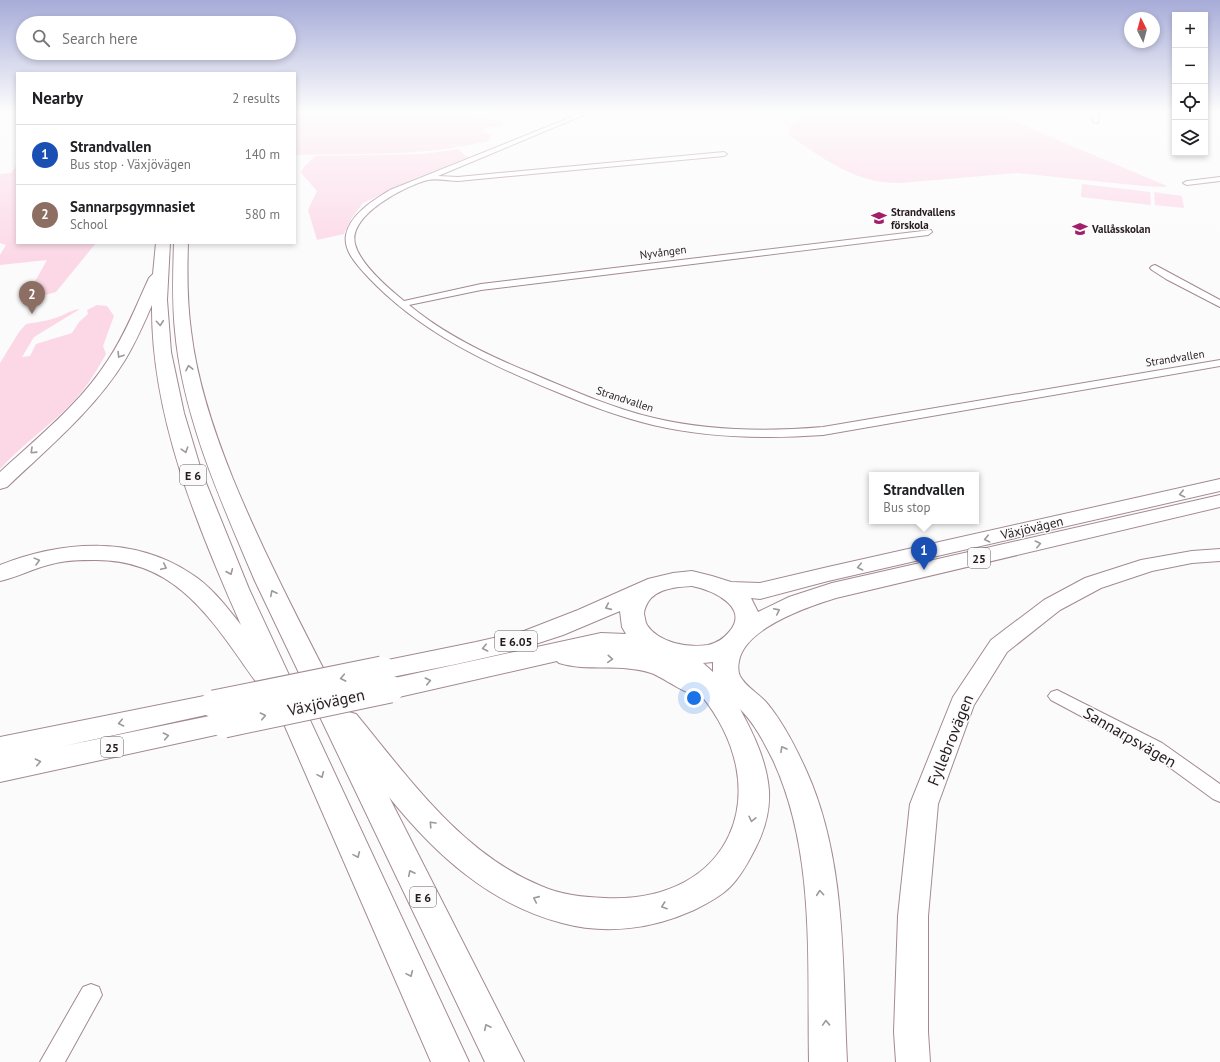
<!DOCTYPE html>
<html lang="en">
<head>
<meta charset="utf-8">
<style>
	:root { --surface:#fff; --page:#f2f2f2; --text:#202124; --muted:#757577; --line:#e0e0e0; --accent:#a21e6b }
	body { margin:0; font-family:"PT Sans",sans-serif; background:var(--page); color:var(--text) }
	.controls { position:absolute; right:12px; top:12px; display:grid; overflow:hidden; border-radius:0px; box-shadow:0 2px 6px #0003 }
	.controls button { width:36px; height:36px; display:grid; place-items:center; padding:0; border:0; border-bottom:1px solid var(--line); background:var(--surface); color:var(--text); font:20px sans-serif }
	.compass { position:absolute; left:1124px; top:12px; width:36px; height:36px; border-radius:50%; background:var(--surface); box-shadow:0 2px 6px #0003; rotate:354deg }
	.you { position:absolute; left:694px; top:698px; width:14px; height:14px; margin:-10px; border:3px solid #fff; border-radius:50%; background:#1a73e8; box-shadow:0 0 0 6px #1a73e833 }
	.badge { display:grid; place-items:center; width:26px; height:26px; border-radius:50%; background:var(--accent); color:#fff; font-size:13px; font-weight:700 }
	.pin { position:absolute; translate:-50% -33px; filter:drop-shadow(0 1px 2px #0008) }
	.pin::after { content:''; position:absolute; top:21px; width:14px; height:12px; background:inherit; clip-path:polygon(0 0,100% 0,50% 100%) }
	.popup { position:absolute; left:869px; top:472px; width:110px; height:52px; box-sizing:border-box; display:grid; place-content:center; border-radius:0px; background:var(--surface); filter:drop-shadow(0 1px 3px #0005); font-size:13px; white-space:nowrap; color:var(--muted) }
	.popup b { font-size:15px; color:var(--text) }
	.popup::after { content:''; position:absolute; left:50%; top:100%; margin-left:-8px; border:8px solid transparent; border-top-color:var(--surface) }
	.list { margin:0; padding:0; list-style:none }
	h2 { display:flex; justify-content:space-between; align-items:center; height:52px; margin:0; padding:0 16px; font-size:17px }
	h2 small { font-size:13px; font-weight:400; color:var(--muted) }
	.list li { display:grid; grid-template-columns:26px 1fr auto; gap:12px; align-items:center; box-sizing:border-box; height:60px; padding:0 16px; border-top:1px solid var(--line) }
	.list b { display:block; font-size:15px; white-space:nowrap }
	.list p { margin:0; font-size:13px; white-space:nowrap; color:var(--muted) }
	.list em { font-size:13px; font-style:normal; color:var(--muted) }
	.icon { flex:none; width:22px; height:22px; fill:none; stroke:currentColor; stroke-width:2; stroke-linecap:round; stroke-linejoin:round }
	.map { position:relative; flex:none; width:1220px; height:1062px; overflow:hidden }
	.search { position:absolute; background:var(--surface); box-shadow:0 2px 6px #0003; left:16px; top:16px; width:280px; height:44px; display:flex; align-items:center; gap:10px; box-sizing:border-box; padding:0 14px; border-radius:22px; color:var(--muted); font-size:15px }
	.panel { position:absolute; background:var(--surface); box-shadow:0 2px 6px #0003; left:16px; top:72px; width:280px; height:172px; border-radius:0px }
	.map>svg:first-child { display:block }
</style>
</head>
<body>
<div class="map">
<svg width="1220" height="1062" viewBox="0 0 1220 1062">
	<rect width="100%" height="100%" fill="#fbfbfb"/>
	<path fill="#fcd8e7" d="M295,112H455L461,117L502,120V126L485,128L482,132L492,135L488,141C425,157 359,153 295,155Z
		M816,112H1008V119L1167,186L1164,187L1143,186L1017,173L900,183C857,184 826,160 791,137L789,132V128L795,122Z
		M459,149L464,155L470,157L416,178L363,203L351,219L344,234L317,240L308,210L317,191L301,173L303,168L315,156L423,154Z
		M17,165V243H96L56,292L42,296L41,300L24,301L47,260L0,265V255L6,245L0,243V174L11,173Z
		M1082,184L1150,192L1151,205L1081,197Z
		M1154,192L1182,196L1184,208L1155,205Z
		M97,305L107,306L114,316L103,346L106,354C95,374 83,393 66,409C45,429 20,447 0,469V363L19,332L26,324C37,322 48,321 58,317C66,314 71,310 80,309L34,337L22,357L30,356L36,344L72,333L79,322L88,314L87,310Z"/>
	<g fill="none" stroke-linecap="round" stroke-linejoin="round">
		<g stroke="#a38994" stroke-width="2">
			<path id="street" d="M584,112H591L438,176L458,177L724,152L727,154L724,156L458,181C449,181 436,178 428,180C405,186 348,215 355,244C360,264 388,288 404,301L481,284L931,230L932,232L928,235L481,290L409,305C445,335 489,356 531,373C571,390 612,408 654,418C710,431 766,432 823,427L1220,360V366L823,435C765,439 709,438 653,425C620,417 588,405 557,392C488,364 420,332 368,277C358,266 343,251 346,235C350,214 374,200 390,190Z
				M1092,112H1098V123L1093,122Z
				M1220,177V181L1187,185L1183,183L1187,181Z
				M1155,265L1220,300V307L1166,279L1152,270L1150,268L1152,266Z
				M1057,690L1162,743L1220,784V802L1213,799L1150,753L1051,700L1048,696L1051,692Z
				M91,984L99,987L102,995L65,1062H40L83,987Z"/>
		</g>
		<g stroke="#a38994" stroke-width="2">
			<path id="secondary" d="M1220,549V561L1192,563L1152,571L1101,588L1060,610L1007,652L974,705L938,804L928,916V1032L930,1062H896L894,1032L898,916L910,804L953,697L991,640L1044,600L1085,578L1141,560L1192,551Z"/>
		</g>
		<g stroke="#a38994" stroke-width="2">
			<path id="highway" d="M156,243H170L167,300L171,352L184,413L202,473L249,589L469,1062H431L270,692L262,690C216,628 182,559 94,560C80,560 66,560 52,564C34,568 18,577 0,581V565C61,541 132,535 190,573C210,585 226,606 241,625C197,525 151,416 152,305C144,323 136,342 125,360C95,409 49,447 7,487L0,489V472C38,437 80,404 108,360C125,335 136,306 149,278L153,274Z
				M174,243H188C187,272 187,301 191,331C197,382 214,432 233,479C266,559 306,634 345,711L356,714C409,778 461,853 541,886C561,895 583,897 605,898C732,904 778,790 701,695C690,698 663,677 651,673C621,663 588,672 559,663L557,661L390,699L381,696L377,689L381,682L390,679L601,633L626,634L622,627L620,611L563,635L514,651L457,664L382,679L373,677L369,670L373,663L476,642L524,631L578,610L648,579L673,573L692,571L712,576L731,582L760,583L828,567L1220,479V491L828,581L760,599L751,598L758,612L789,597L832,583L1220,495V507L836,598C807,607 745,628 739,661C738,666 738,672 740,676C746,687 758,693 766,702C783,722 795,746 806,770C847,860 842,965 847,1062H809C807,962 816,853 773,760C764,742 754,723 740,709C754,735 767,762 769,791C770,811 765,829 756,847C749,861 741,876 730,887C720,897 706,904 694,910C652,929 606,935 562,923C489,904 435,854 389,797L524,1062H485L255,581C221,501 183,418 175,331C172,301 173,272 174,243ZM692,586C712,590 751,607 729,632C723,639 717,643 708,645C688,648 659,643 647,625C645,622 645,617 644,614C644,609 646,606 648,602C657,588 677,587 692,586ZM713,662V672L703,663Z
				M214,694L224,697L228,704L224,711L64,746L224,713L234,717L238,724L234,731L0,782V737Z"/>
		</g>
		<use href="#street" fill="#fff" fill-rule="evenodd"/>
		<use href="#secondary" fill="#fff" fill-rule="evenodd"/>
		<use href="#highway" fill="#fff" fill-rule="evenodd"/>
		<g stroke="#a38994" stroke-width="29" stroke-linecap="butt">
			<path id="highway-bridge" d="M214,704L382,670
				M224,724L390,689"/>
		</g>
		<use href="#highway-bridge" stroke="#fff" stroke-width="27"/>
	</g>
	<defs><path id="oneway-chevron" d="M-2-3.5L2.5 0L-2 3.5" fill="none" stroke-width="1.6" stroke-linecap="round" stroke-linejoin="round"/></defs>
	<g stroke="#9d989b">
		<use href="#oneway-chevron" transform="translate(160 323) rotate(85)"/>
		<use href="#oneway-chevron" transform="translate(120 355) rotate(122)"/>
		<use href="#oneway-chevron" transform="translate(189 368) rotate(-102)"/>
		<use href="#oneway-chevron" transform="translate(185 450) rotate(72)"/>
		<use href="#oneway-chevron" transform="translate(33 451) rotate(136)"/>
		<use href="#oneway-chevron" transform="translate(1182 494) rotate(167)"/>
		<use href="#oneway-chevron" transform="translate(987 539) rotate(167)"/>
		<use href="#oneway-chevron" transform="translate(1038 544) rotate(-13)"/>
		<use href="#oneway-chevron" transform="translate(37 561) rotate(-15)"/>
		<use href="#oneway-chevron" transform="translate(164 567) rotate(25)"/>
		<use href="#oneway-chevron" transform="translate(860 567) rotate(168)"/>
		<use href="#oneway-chevron" transform="translate(230 572) rotate(67)"/>
		<use href="#oneway-chevron" transform="translate(273 593) rotate(-117)"/>
		<use href="#oneway-chevron" transform="translate(608 607) rotate(156)"/>
		<use href="#oneway-chevron" transform="translate(777 611) rotate(-26)"/>
		<use href="#oneway-chevron" transform="translate(485 648) rotate(167)"/>
		<use href="#oneway-chevron" transform="translate(610 659) rotate(4)"/>
		<use href="#oneway-chevron" transform="translate(343 678) rotate(169)"/>
		<use href="#oneway-chevron" transform="translate(428 681) rotate(-12)"/>
		<use href="#oneway-chevron" transform="translate(263 716) rotate(-12)"/>
		<use href="#oneway-chevron" transform="translate(121 723) rotate(168)"/>
		<use href="#oneway-chevron" transform="translate(166 736) rotate(-12)"/>
		<use href="#oneway-chevron" transform="translate(783 749) rotate(-119)"/>
		<use href="#oneway-chevron" transform="translate(38 762) rotate(-12)"/>
		<use href="#oneway-chevron" transform="translate(321 775) rotate(66)"/>
		<use href="#oneway-chevron" transform="translate(752 819) rotate(103)"/>
		<use href="#oneway-chevron" transform="translate(432 824) rotate(-133)"/>
		<use href="#oneway-chevron" transform="translate(357 855) rotate(66)"/>
		<use href="#oneway-chevron" transform="translate(411 873) rotate(-116)"/>
		<use href="#oneway-chevron" transform="translate(820 893) rotate(-95)"/>
		<use href="#oneway-chevron" transform="translate(536 899) rotate(-156)"/>
		<use href="#oneway-chevron" transform="translate(664 906) rotate(161)"/>
		<use href="#oneway-chevron" transform="translate(410 974) rotate(66)"/>
		<use href="#oneway-chevron" transform="translate(826 1023) rotate(-92)"/>
		<use href="#oneway-chevron" transform="translate(487 1027) rotate(-116)"/>
	</g>
	<linearGradient id="sky" x2="0" y2="1"><stop stop-color="#a7acd8"/><stop offset="0.43" stop-color="#fdfdfd"/><stop offset="1" stop-color="#fdfdfd" stop-opacity="0"/></linearGradient>
	<rect width="1220" height="260" fill="url(#sky)"/>
	<defs>
		<g id="school-bare" transform="scale(1.2)"><path d="M0-5L7-2L0 1L-7-2ZM-4 1L0 2.5L4 1V4Q0 6-4 4Z" fill="#a21e6b" stroke="#fbfbfb" stroke-width="2.5" paint-order="stroke"/></g>
	</defs>
	<g fill-rule="evenodd">
		<use href="#school-bare" x="879" y="218"/>
		<use href="#school-bare" x="1080" y="229"/>
	</g>
	<g text-anchor="middle" dominant-baseline="central" stroke-width="3" stroke-linejoin="round" paint-order="stroke">
		<g font-size="11" font-weight="bold" fill="#261b20" stroke="#fbfbfb" text-anchor="start">
			<text x="891" y="212">Strandvallens<tspan x="891" dy="13">förskola</tspan></text>
			<text x="1092" y="229">Vallåsskolan</text>
		</g>
		<g font-size="11" fill="#261b20" stroke="#fbfbfb">
			<text transform="translate(663 252) rotate(-7)">Nyvången</text>
			<text transform="translate(1175 358) rotate(-9)">Strandvallen</text>
			<text transform="translate(625 399) rotate(18)">Strandvallen</text>
		</g>
		<g fill="#fbfbfb" stroke="#665e62" stroke-width="1">
			<rect x="180" y="465" width="26" height="20" rx="3"/>
			<rect x="968" y="548" width="22" height="20" rx="3"/>
			<rect x="495" y="631" width="42" height="20" rx="3"/>
			<rect x="101" y="737" width="22" height="20" rx="3"/>
			<rect x="410" y="887" width="26" height="20" rx="3"/>
		</g>
		<g font-size="12" font-weight="bold" fill="#261b20">
			<text x="193" y="475">E 6</text>
			<text x="979" y="558">25</text>
			<text x="516" y="641">E 6.05</text>
			<text x="112" y="747">25</text>
			<text x="423" y="897">E 6</text>
		</g>
		<g font-size="13" fill="#261b20" stroke="#fbfbfb">
			<text transform="translate(1032 528) rotate(-13)">Växjövägen</text>
		</g>
		<g font-size="16" fill="#261b20" stroke="#fbfbfb">
			<text transform="translate(326 702) rotate(-12)">Växjövägen</text>
			<text transform="translate(1130 737) rotate(30)">Sannarpsvägen</text>
			<text transform="translate(950 740) rotate(-68)">Fyllebrovägen</text>
		</g>
	</g>
</svg>
<div class="controls">
<button>+</button>
<button>−</button>
<button><svg class="icon" aria-label="locate" viewBox="0 0 24 24"><circle cx="12" cy="12" r="6"/><path d="M12 2v4M12 18v4M2 12h4M18 12h4"/></svg></button>
<button><svg class="icon" aria-label="layers" viewBox="0 0 24 24"><path d="M12 4l9 5-9 5-9-5zM3 14l9 5 9-5"/></svg></button>
</div>
<svg class="compass" viewBox="-18 -18 36 36"><path d="M0-13l5 13h-10z" fill="#e53935"/><path d="M0 13l5-13h-10z" fill="#757577"/></svg>
<div class="you"></div>
<div class="pin badge" style="left:924px;top:570px;background:#1a4fb4">1</div>
<div class="popup"><b>Strandvallen</b>Bus stop</div>
<div class="pin badge" style="left:32px;top:314px;background:#8d6e63">2</div>
<div class="search"><svg class="icon" aria-label="search" viewBox="0 0 24 24"><circle cx="10" cy="10" r="6"/><path d="M15 15l6 6"/></svg>Search here</div>
<section class="panel">
<h2>Nearby<small>2 results</small></h2>
<ul class="list">
<li><span class="badge" style="background:#1a4fb4">1</span><div><b>Strandvallen</b><p>Bus stop · Växjövägen</p></div><em>140 m</em></li>
<li><span class="badge" style="background:#8d6e63">2</span><div><b>Sannarpsgymnasiet</b><p>School</p></div><em>580 m</em></li>
</ul>
</section>
</div>
</body>
</html>
